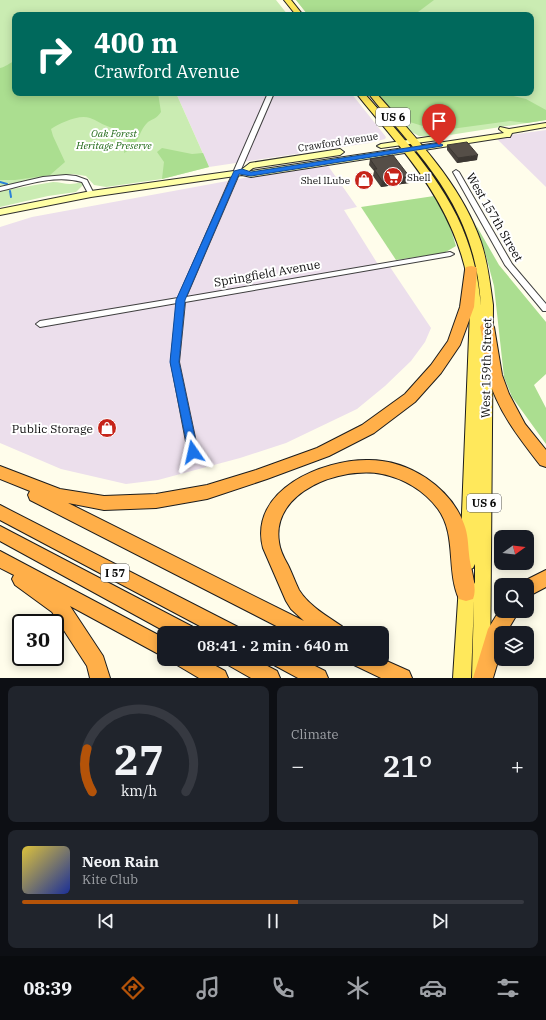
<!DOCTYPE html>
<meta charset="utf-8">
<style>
:root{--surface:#171b24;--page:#20242c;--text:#f1f3f6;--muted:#9ea1a6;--line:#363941;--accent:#b45309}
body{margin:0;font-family:"IBM Plex Serif",serif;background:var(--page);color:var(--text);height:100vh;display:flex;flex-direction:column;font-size:15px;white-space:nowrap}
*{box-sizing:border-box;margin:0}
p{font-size:13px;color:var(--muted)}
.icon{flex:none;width:22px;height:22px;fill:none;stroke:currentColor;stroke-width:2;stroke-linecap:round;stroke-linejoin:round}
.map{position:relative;height:678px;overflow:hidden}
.side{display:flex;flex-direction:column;gap:8px;padding:8px;background:#0d0f14;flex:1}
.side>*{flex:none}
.hud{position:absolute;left:12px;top:12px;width:522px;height:84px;border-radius:8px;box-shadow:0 2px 10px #0003;background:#00695c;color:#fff;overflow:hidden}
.needle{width:26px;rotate:75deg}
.tools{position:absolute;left:494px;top:530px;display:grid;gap:8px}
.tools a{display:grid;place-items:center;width:40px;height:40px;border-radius:8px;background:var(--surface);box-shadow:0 2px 10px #0003;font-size:20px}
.speed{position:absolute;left:12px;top:614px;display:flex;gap:8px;font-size:20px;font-weight:700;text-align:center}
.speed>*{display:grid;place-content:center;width:52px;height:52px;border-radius:50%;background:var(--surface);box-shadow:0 2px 10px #0003;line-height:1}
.speed .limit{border:2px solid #111;border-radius:6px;background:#fff;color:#111}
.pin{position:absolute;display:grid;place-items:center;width:34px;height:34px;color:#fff;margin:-41px -17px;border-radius:50% 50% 50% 0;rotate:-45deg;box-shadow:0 0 4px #0007}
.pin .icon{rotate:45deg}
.me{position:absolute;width:44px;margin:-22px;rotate:349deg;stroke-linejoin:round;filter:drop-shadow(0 0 3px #0008)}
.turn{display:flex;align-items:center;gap:14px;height:84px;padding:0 16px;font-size:18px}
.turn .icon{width:52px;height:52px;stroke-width:2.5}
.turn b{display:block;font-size:28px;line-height:34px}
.big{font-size:30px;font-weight:600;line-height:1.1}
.side .card{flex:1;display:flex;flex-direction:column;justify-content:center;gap:6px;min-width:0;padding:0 14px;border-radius:8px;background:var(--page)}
.side .dial{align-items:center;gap:0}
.dial svg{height:104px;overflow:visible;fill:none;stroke:var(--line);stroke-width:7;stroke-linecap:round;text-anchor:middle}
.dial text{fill:var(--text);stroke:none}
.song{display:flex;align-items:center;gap:12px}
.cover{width:48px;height:48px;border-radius:6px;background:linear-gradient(135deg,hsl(50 70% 55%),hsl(230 70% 35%))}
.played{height:4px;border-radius:2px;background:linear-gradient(90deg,var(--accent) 55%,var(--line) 55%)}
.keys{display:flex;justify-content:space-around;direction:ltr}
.heat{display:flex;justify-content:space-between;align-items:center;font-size:22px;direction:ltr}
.side .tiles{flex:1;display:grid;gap:8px;grid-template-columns:1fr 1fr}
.card:last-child{grid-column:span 2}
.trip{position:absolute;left:157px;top:626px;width:232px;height:40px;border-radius:8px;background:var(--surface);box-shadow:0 2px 10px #0003;font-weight:600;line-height:40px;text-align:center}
.menu{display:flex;height:64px;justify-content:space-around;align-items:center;background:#090b0e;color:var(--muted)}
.menu .icon{width:28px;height:28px}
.menu .active{color:var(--accent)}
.menu b{font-size:18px;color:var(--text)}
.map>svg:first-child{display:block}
.industrial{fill:#ecdfec}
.green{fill:#caecb2}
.forest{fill:#abde90}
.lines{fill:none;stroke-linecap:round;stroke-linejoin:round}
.stream{stroke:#2c81d8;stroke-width:2}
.minor-casing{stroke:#3f3f3f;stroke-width:2}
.secondary-casing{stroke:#2e2e2e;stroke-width:2}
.primary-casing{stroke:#1d1d1d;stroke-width:2}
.motorway-casing{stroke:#1d1d1d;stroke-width:2}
.minor{fill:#fff;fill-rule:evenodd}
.secondary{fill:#ffffa6;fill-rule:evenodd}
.primary{fill:#ffe85b;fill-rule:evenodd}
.motorway{fill:#ffaf49;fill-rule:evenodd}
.wall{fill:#49433d}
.shaded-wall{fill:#3c3732}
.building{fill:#554e47;stroke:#3c3732}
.route{fill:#1a73e8;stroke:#114b97}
.labels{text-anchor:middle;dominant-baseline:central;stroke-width:4;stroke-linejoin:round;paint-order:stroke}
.far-park-label{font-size:10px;font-style:italic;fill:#206818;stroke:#fff}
.far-street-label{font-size:10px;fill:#0c0c0c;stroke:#fff}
.far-poi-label{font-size:10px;fill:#0c0c0c;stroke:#fff;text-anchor:start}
.shield{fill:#fff;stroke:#555;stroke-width:1}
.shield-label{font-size:11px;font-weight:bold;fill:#0c0c0c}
.street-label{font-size:12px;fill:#0c0c0c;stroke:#fff}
.poi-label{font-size:12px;fill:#0c0c0c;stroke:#fff;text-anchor:end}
</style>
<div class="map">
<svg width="546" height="678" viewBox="0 0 546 678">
<rect width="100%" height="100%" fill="#fffdeb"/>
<g class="industrial">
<polygon points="176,93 351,93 386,137 385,139 369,143 209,167"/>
<polygon points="546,130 546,187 495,137"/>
<polygon points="326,163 357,207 344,210 379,266 388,264 431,328 425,342 411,361 385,386 357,409 286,443 240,458 158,480 126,484 61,469 0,443 0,227 32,217"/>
</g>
<g class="green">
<polygon points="0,0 276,0 288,15 15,15 15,93 176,93 209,167 162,179 106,187 94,185 86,176 73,174 0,186"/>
<polygon points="296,0 546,0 546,120 437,137 419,136 410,131 377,93 531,93 531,15 308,15"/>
<path d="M53 182C59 182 65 184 70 184 75 184 78 182 83 183V185L76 192 48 196 0 207V191Z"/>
</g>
<g class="forest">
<polygon points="296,0 434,0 414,15 308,15"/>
<path d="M15 61V93H158L161 112C156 119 154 118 148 122 137 132 141 145 124 153L125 145 130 136C124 129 115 130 107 126 101 124 96 120 90 118 79 114 60 123 51 129L53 136 65 162 50 175 15 180H0V68C6 67 9 63 15 61Z"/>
<polygon points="377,93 501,93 526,99 546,110 546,120 527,123 510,121 451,129 426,127 400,119"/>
<polygon points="162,148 192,154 203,153 209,167 162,179 164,162 157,152"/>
<polygon points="434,196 448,220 456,246 444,253 396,260 361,207"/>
<polygon points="476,225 499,265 546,322 546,374 534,385 546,408 546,444 512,397 504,377 494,286 486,256"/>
</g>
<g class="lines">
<g class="stream">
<polyline points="0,182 7,184"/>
<polyline points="10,191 11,197"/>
</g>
<g class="minor-casing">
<g id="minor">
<polygon points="268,93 274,93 186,297 450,252 454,254 450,256 185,302 179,362 198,452 196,454 193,455 190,454 188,452 171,362 177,303 40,327 36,324 40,321 178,298"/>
<polygon points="456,170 459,172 512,264 546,304 546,311 543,311 505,265 453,172"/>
<path d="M66 175 76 176 87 180 94 194 91 196 89 195 82 182C55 174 26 185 0 191V187L43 177Z"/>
</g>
</g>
<g class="secondary-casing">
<g id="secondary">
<polygon points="546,123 546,127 512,133 510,137 507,137 251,177 242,175 91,197 0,215 0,209 91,191 241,170 250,163 340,149 344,152 340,155 253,168 249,171 251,171 504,133 499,129 500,127 509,129"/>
<polygon points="435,136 439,138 438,140 381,148 377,146 381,144"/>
</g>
</g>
<g class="primary-casing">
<g id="primary">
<polygon points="284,0 291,0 303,15 296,15"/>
<path d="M356 93H364C405 140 452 189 470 249 476 268 479 286 481 306 477 238 452 193 409 142 396 126 381 110 368 93H376C416 138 461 184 481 242 488 263 490 284 493 305L490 678H472L474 600 471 678H453L459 585 461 580 467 578 473 580 475 584V564L473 568 468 570 463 568 460 563 470 311C469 300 469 288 467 277 457 226 429 182 397 143 384 126 369 110 356 93Z"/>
</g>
</g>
<g class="motorway-casing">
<g id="motorway">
<path d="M471 266 476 267 477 270 474 307 460 345 441 373 415 402 374 433 329 456 267 479 207 499 156 508 104 510 68 503 304 621 291 609 286 601 263 548C248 490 323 459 369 460 409 460 450 487 464 524 468 534 468 544 469 554 470 568 478 587 473 599L466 601 459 599C446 570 457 535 438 509 425 491 403 478 382 474 342 466 271 491 279 542 280 550 284 558 288 565 292 573 295 582 299 590 309 606 327 616 343 627L346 633H320L318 631 319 633H290L30 500 28 495 30 491 0 479V466L60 489 104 496 156 494 207 485 256 470 317 448 362 425 405 394 431 365 448 341 460 307 465 270 466 267Z"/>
<path d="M487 323 492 324 494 327 502 375 509 394 525 424 546 450V467L540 465C519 438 497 410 488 376 484 360 484 343 480 327L482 324Z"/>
<polygon points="0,505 238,627 241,633 213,633 0,520"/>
<polygon points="0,526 193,627 196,633 168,633 0,541"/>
<polygon points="0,551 164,638 164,657 70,606 103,656 110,678 90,678 87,666 52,612 15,585 12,579 14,575 0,568"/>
<polygon points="546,570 546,587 527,597 527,585 520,585 520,583"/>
<polygon points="501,608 501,611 519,611 506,633 501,633 501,651 493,678 473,678 488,629"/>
<polygon points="174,659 203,659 225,671 228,678 199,678 177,665"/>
<polygon points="225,659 254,659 277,671 280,678 251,678 228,665"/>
<polygon points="271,659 301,659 325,671 328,678 298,678 274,665"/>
<polygon points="351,659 382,659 409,671 412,678 381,678 354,665"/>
</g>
</g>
<use href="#minor" class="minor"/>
<use href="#secondary" class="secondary"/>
<use href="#primary" class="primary"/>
<use href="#motorway" class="motorway"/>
</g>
<g class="wall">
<polygon points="447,145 477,160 457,163 447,150"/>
<polygon points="370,159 409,183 381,187 373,176 374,171 369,165"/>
</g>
<g class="shaded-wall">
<polygon points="478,155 477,160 457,163 458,158"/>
<polygon points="409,176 409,183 381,187 382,181"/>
</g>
<g class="building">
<polygon points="467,142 478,155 458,158 447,145"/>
<polygon points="393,155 409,176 382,181 374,169 377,169 370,159"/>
</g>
<polygon class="route" points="439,143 443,145 442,146 251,176 239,174 185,300 179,362 198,452 197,455 189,455 170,362 176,300 234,171 242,169 251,172"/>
<defs>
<g id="supermarket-disc" transform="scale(1)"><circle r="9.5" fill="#c6241a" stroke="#fff"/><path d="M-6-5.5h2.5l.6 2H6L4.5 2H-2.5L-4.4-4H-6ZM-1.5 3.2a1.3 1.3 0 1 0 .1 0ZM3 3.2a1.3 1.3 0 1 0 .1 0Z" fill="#fff"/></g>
<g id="shop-disc" transform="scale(1)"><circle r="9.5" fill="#c6241a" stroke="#fff"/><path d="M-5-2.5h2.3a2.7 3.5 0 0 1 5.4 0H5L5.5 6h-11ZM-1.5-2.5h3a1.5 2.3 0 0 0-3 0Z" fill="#fff"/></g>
</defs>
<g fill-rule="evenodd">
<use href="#supermarket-disc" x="393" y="177"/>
<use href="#shop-disc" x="364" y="180"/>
<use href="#shop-disc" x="107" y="428"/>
</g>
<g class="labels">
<g class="far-park-label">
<text x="114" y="133">Oak Forest<tspan x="114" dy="12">Heritage Preserve</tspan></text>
</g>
<g class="far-street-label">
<text transform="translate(338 142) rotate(-9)">Crawford Avenue</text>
</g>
<g class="far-poi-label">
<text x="407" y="177">Shell</text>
<text x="350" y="180" text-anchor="end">Shel lLube</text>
</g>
<g class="shield">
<rect x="376" y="108" width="34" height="18" rx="3"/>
<rect x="467" y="494" width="34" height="18" rx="3"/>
<rect x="101" y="564" width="28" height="18" rx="3"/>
</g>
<g class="shield-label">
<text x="393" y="117">US 6</text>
<text x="484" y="503">US 6</text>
<text x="115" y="573">I 57</text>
</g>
<g class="street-label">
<text transform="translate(495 217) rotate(60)">West 157th Street</text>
<text transform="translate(267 273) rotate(-10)">Springfield Avenue</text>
<text transform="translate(486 368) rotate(-89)">West 159th Street</text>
</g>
<g class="poi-label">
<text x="93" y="428">Public Storage</text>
</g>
</g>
</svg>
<div class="tools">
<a><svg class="needle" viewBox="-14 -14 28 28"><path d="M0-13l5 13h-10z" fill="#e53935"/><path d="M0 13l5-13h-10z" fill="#9ea1a6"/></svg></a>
<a><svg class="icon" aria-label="search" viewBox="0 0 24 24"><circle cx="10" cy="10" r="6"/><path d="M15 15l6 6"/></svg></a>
<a><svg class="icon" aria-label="layers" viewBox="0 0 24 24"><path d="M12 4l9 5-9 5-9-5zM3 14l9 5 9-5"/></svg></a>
</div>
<div class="speed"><div class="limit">30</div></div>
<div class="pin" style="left:439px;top:145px;background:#d93025"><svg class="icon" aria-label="arrive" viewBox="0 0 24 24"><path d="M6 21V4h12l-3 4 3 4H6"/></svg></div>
<svg class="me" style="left:193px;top:452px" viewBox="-20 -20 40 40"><path d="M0-17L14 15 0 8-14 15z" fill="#1a73e8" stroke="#fff" stroke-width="4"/></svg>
<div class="trip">08:41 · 2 min · 640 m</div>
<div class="hud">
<div class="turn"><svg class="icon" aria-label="right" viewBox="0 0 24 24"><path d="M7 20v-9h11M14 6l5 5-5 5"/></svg><div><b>400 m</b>Crawford Avenue</div></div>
</div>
</div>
<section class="side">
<div class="tiles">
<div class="card dial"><svg viewBox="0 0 100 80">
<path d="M14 69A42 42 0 1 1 86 69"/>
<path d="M14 69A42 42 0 0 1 10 36" stroke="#b45309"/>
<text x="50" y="56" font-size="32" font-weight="700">27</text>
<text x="50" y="72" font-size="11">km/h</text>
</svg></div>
<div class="card"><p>Climate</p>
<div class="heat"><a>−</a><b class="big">21°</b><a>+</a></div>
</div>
<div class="card">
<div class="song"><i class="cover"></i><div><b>Neon Rain</b><p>Kite Club</p></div></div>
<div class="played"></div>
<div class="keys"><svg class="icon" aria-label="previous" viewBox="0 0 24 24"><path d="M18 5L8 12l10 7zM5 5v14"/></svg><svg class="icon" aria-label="pause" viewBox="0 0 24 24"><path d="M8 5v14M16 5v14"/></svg><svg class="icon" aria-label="next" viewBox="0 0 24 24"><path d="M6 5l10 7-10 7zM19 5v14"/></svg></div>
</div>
</div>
</section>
<nav class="menu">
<b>08:39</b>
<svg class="icon active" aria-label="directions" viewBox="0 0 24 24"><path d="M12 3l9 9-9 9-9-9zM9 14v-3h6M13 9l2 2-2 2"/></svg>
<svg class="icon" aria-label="music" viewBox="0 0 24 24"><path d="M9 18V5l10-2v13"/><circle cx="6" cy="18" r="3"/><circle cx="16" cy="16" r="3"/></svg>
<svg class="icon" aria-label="phone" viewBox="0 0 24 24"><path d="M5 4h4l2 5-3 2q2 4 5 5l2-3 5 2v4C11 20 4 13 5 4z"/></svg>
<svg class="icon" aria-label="climate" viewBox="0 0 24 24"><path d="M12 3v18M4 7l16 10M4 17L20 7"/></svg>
<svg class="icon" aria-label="car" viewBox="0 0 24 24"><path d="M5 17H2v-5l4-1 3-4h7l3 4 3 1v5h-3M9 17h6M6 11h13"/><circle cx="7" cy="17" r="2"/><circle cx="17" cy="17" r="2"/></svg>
<svg class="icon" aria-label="filters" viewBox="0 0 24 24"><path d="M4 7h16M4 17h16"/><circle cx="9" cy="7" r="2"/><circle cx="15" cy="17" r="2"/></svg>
</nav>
